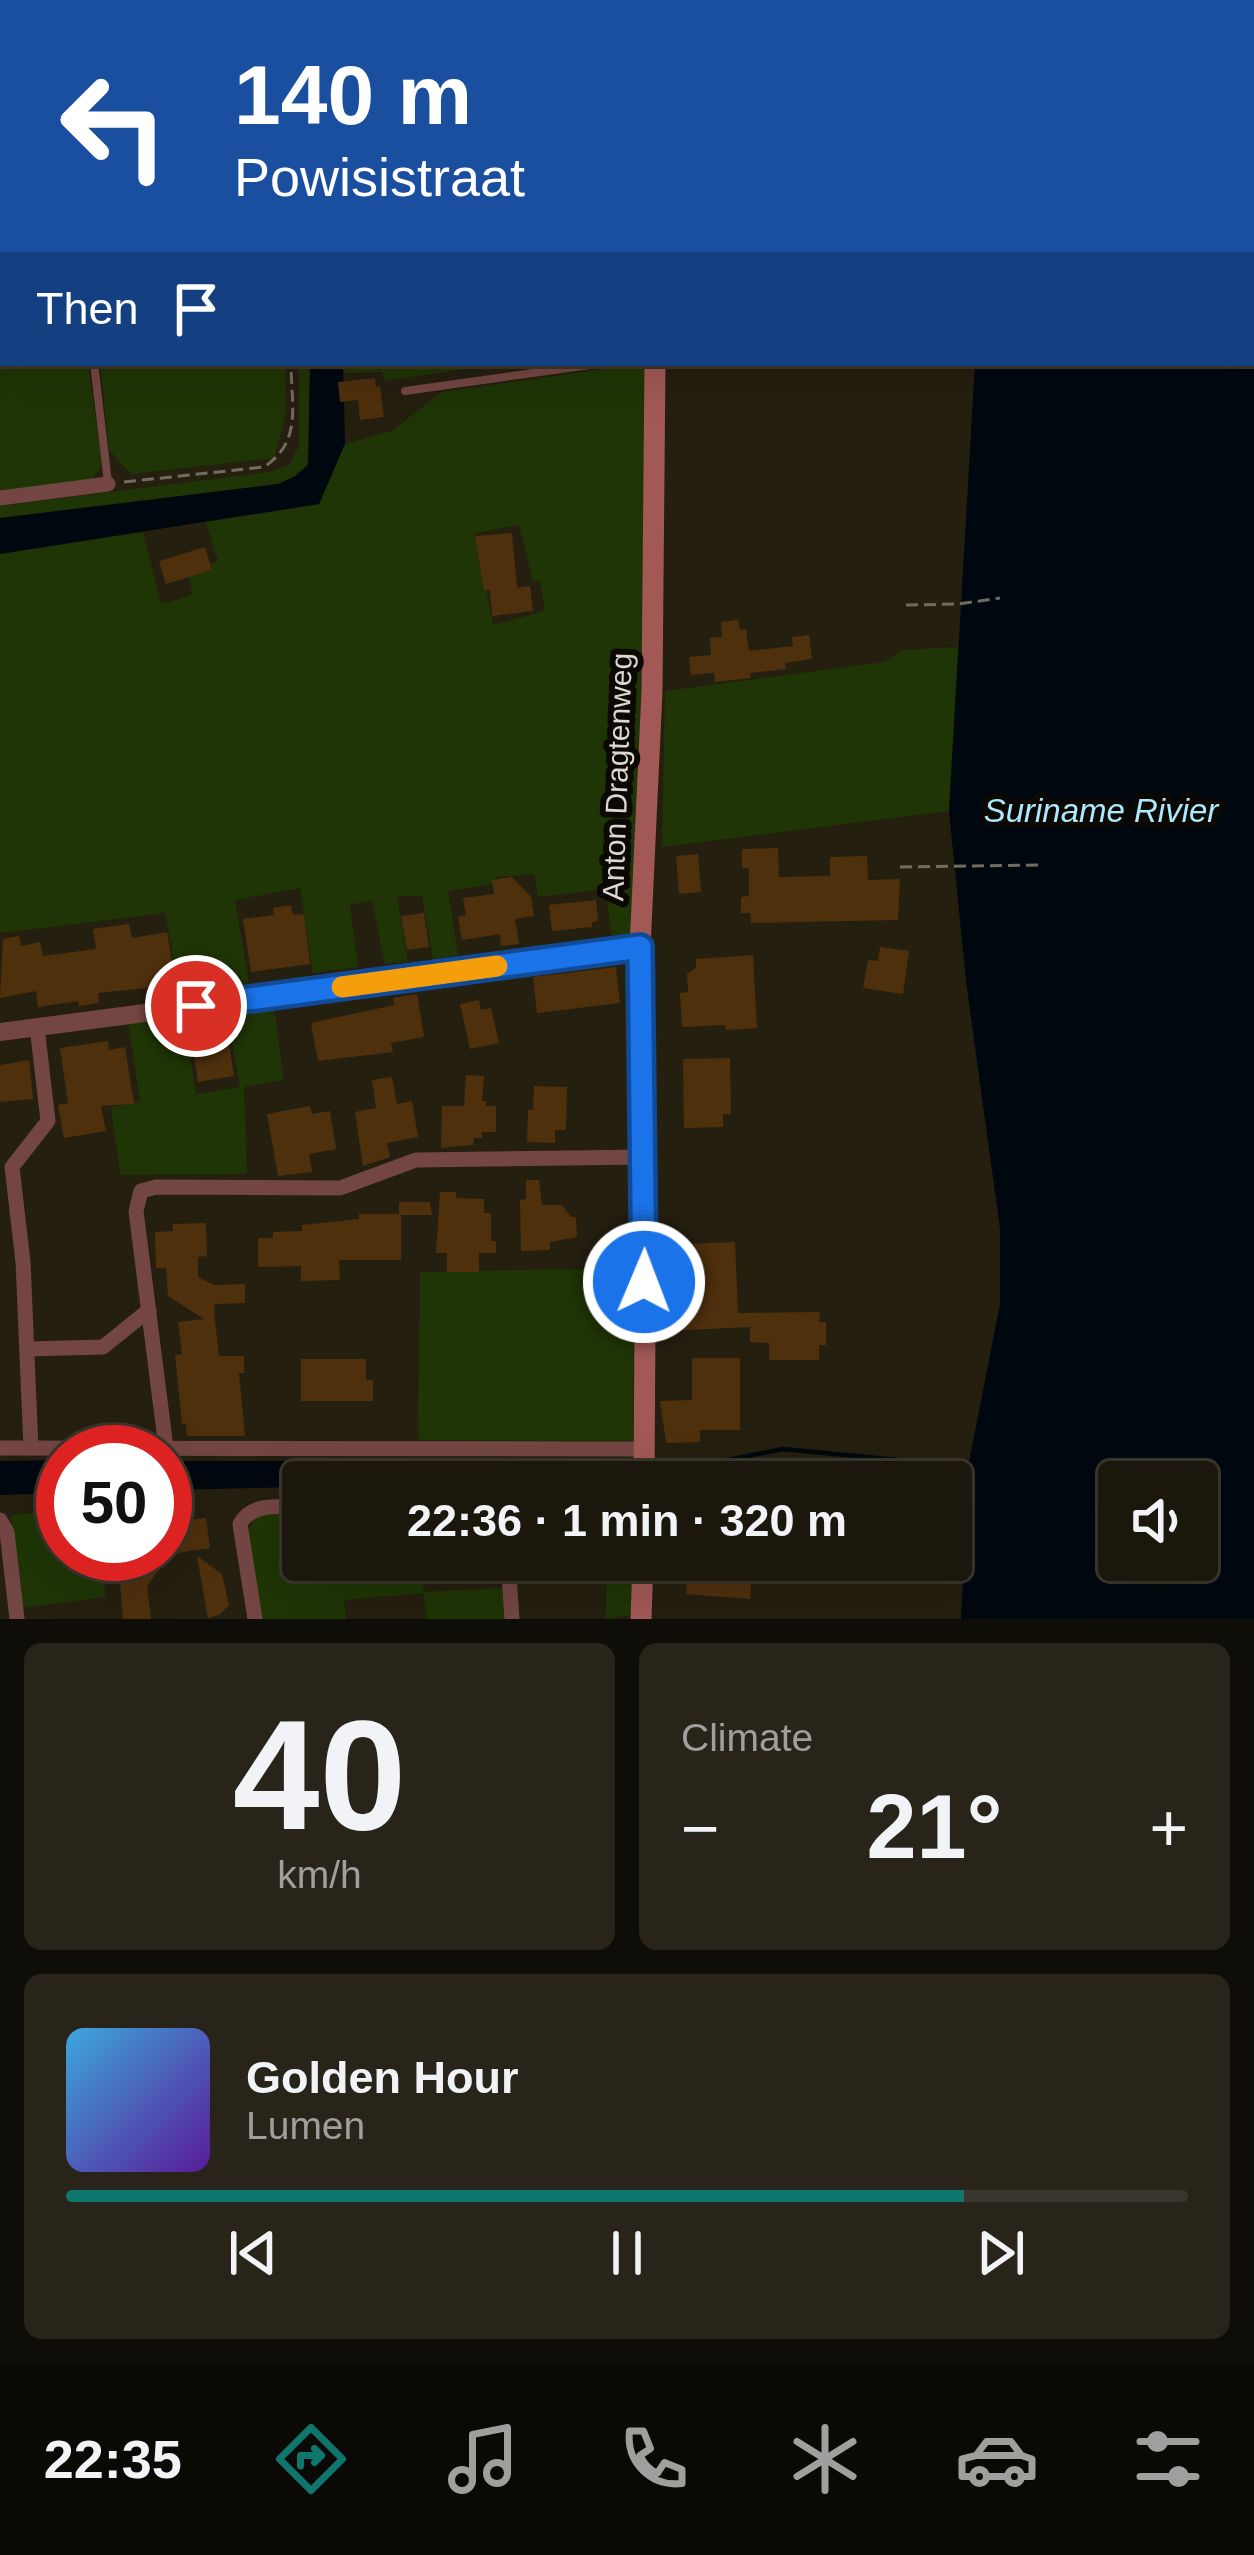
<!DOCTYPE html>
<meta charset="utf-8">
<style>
:root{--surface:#1c170c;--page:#29241a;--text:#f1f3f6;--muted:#a09f9d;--line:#3a362d;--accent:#0f766e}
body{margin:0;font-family:Helvetica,sans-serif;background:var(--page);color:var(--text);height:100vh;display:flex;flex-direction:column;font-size:45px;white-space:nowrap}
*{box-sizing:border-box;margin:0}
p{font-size:39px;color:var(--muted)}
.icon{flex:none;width:66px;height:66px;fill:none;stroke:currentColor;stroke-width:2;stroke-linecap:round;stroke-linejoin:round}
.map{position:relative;height:1619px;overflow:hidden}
.sheet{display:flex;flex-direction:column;gap:24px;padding:24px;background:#0f0d07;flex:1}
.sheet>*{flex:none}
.hud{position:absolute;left:0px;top:0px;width:1254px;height:366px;box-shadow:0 12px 48px #0002,0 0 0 3px var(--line);background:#1a4fa0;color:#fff;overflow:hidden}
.controls{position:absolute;left:1098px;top:1461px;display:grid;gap:24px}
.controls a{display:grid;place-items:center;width:120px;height:120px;border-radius:12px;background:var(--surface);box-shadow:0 12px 48px #0002,0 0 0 3px var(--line);font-size:60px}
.speed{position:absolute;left:36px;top:1425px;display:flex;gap:24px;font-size:60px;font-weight:700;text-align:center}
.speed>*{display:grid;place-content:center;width:156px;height:156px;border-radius:50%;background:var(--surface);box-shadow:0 12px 48px #0002,0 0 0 3px var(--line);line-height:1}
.speed .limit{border:18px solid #d22;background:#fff;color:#111}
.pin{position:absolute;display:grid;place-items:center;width:102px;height:102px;color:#fff;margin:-51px;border:6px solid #fff;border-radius:50%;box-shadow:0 3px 12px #0007}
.me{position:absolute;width:132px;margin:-66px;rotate:1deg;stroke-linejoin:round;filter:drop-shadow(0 0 9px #0008)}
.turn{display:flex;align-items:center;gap:42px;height:252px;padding:0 36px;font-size:54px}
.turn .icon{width:156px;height:156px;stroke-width:2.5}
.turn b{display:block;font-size:84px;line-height:102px}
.then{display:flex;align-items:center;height:114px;padding:0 36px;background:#0003;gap:24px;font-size:45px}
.big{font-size:90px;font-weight:800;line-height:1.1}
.sheet .card{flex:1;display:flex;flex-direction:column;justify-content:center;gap:18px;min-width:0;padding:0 42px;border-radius:18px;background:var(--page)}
.sheet .dial{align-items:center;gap:0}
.dial b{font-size:156px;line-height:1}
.song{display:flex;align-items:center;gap:36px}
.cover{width:144px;height:144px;border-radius:18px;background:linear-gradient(135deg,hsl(200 70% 55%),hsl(270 70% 35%))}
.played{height:12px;border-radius:6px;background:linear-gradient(90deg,var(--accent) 80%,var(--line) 80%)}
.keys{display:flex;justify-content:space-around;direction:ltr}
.heat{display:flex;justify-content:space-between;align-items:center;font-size:66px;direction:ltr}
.sheet .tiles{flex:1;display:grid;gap:24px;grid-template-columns:1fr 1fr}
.card:last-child{grid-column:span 2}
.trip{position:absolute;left:282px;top:1461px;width:690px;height:120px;border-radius:12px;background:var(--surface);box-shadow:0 12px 48px #0002,0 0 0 3px var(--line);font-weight:800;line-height:120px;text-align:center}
.tabs{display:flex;height:192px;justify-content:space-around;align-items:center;background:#0b0905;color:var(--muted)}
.tabs .icon{width:84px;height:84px}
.tabs .current{color:var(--accent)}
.tabs b{font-size:54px;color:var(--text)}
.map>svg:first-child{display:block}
.green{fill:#1f3505;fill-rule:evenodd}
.water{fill:#00080f;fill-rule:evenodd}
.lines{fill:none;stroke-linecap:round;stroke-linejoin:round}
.stream{stroke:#00080f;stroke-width:4.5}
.building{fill:#4f300d}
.path{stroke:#726c60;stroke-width:3;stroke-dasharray:12 6;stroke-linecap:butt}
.service{stroke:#734643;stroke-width:8}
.minor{stroke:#734643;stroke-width:15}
.tertiary{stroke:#734643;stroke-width:18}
.secondary{stroke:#a25956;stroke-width:21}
.route-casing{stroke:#114b97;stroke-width:30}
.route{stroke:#1a73e8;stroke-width:21}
.slow{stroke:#f59e0b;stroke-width:21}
.labels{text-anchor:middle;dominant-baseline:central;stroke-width:12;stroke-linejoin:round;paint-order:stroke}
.street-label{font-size:30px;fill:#dcd8cf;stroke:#0c0904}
.water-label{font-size:33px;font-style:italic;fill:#ade9fe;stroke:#0c0904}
</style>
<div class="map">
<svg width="1254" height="1619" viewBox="0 0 1254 1619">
<rect width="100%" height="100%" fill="#251f10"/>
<g class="green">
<polygon points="0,261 3,261 3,363 88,363 102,466 92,479 0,493"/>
<polygon points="100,363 285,363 286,414 274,458 131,474 109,450"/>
<polygon points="299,363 310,363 309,452 307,465 294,477 278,484 0,518 0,506 270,472 289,465 299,446"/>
<polygon points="343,363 502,363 385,381 382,372 342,373"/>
<path d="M647 363 637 927 628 934 612 936 605 889 538 897 534 874 495 877 493 884 448 891 458 955 433 959 422 896H397L408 962 385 964 372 900 350 905 358 967 313 973 300 888 235 900 249 983 179 992 165 913 0 933V554L143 532 161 604 193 595 187 571 218 561 206 522 319 504 345 444 392 431 441 392ZM519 525 533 581H540L545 611 493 625 475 533Z"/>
<polygon points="958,647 949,811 662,847 665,691 885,662 901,650"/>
<polygon points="272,994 284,1080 244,1087 247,1174 120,1175 111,1107 140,1102 127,1015 182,1007 196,1094 240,1087 224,1002"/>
<polygon points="634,1268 633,1441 418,1440 420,1272"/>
<polygon points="63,1510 63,1554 100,1554 106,1597 22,1608 11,1515"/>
<polygon points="267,1513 303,1513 303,1560 420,1560 424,1592 503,1588 506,1619 427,1619 423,1593 344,1600 346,1619 261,1619 248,1530 255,1518"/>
<polygon points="607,1560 637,1560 634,1610 628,1615 606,1619"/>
</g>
<g class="water">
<path d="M996 0H1254V1619H961L968 1467 1000 1304V1229L966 981 949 811 975 363H1251V3ZM1119 1482H1197V1560H1119Z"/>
<polygon points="310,363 343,363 345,444 319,504 0,554 0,518 278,484 294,477 308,465"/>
<polygon points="63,1460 63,1493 0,1495 0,1461"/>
<polygon points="165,1461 623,1461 632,1466 633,1475 470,1482 303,1482 303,1487 165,1490"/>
</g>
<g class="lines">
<polyline class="stream" points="673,1471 783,1449 970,1467"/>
</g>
<g class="building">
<polygon points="375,378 376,387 380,386 384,417 360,420 358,400 340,402 338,382"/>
<polygon points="512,533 517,588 530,586 533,611 492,616 490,590 484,591 475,536"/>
<polygon points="205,547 212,570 166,584 159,561"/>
<polygon points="738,620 740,630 746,629 749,651 793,646 792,637 809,635 812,659 785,663 786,669 750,673 751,678 715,682 714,673 691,675 689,657 711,655 710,638 722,637 721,622"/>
<polygon points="778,848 779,877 830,876 830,857 867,856 868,880 900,879 898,920 751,923 750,913 741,913 741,897 749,896 749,868 742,868 742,849"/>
<polygon points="698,854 701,892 679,894 676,856"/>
<polygon points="512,877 531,897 534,916 515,919 519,944 501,946 500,934 462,940 458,917 466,915 463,898 494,894 492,880"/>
<polygon points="596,900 598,921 592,922 592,927 552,931 549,905"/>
<polygon points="291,905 293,915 304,914 310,964 251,972 243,919 274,915 273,908"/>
<polygon points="424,913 429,947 407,950 401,916"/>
<polygon points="129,924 132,938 167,932 176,985 98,993 99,1003 79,1006 78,1001 38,1007 36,991 0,998 3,939 19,936 21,946 40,942 43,956 96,949 93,929"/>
<polygon points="880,947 909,951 903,994 863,988 868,960 878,961"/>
<polygon points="753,955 757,1028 726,1030 725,1025 682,1027 680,993 688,992 687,974 696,968 696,959"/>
<polygon points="616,967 620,1003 537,1013 533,977"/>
<polygon points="417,994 424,1037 391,1043 393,1052 318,1061 311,1023 394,1005 393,998"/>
<polygon points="479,1000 481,1010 491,1008 499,1043 470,1049 460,1004"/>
<polygon points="227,1029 234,1076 198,1082 191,1035"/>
<polygon points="108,1041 109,1050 125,1047 134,1104 101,1106 106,1131 64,1138 58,1105 68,1103 60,1048"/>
<polygon points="730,1058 731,1114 723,1114 723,1127 684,1128 683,1059"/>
<polygon points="29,1060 33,1099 0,1102 0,1065"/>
<polygon points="466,1075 484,1076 482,1101 486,1101 486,1106 496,1106 496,1132 482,1132 482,1138 474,1138 473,1145 441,1148 442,1106 464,1106"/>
<polygon points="392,1077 397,1104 412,1101 418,1137 387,1143 390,1157 363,1166 355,1112 376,1108 372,1080"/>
<polygon points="534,1086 567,1087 566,1130 555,1130 555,1143 527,1142 528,1110 533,1110"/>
<polygon points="310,1106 312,1114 330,1111 336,1149 309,1154 312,1172 278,1176 267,1114"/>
<polygon points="526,1180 539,1180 542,1205 562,1205 571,1217 576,1217 577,1237 550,1242 550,1250 521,1251 520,1200 526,1199"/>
<polygon points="440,1192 456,1192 456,1198 484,1199 484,1213 491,1213 491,1241 496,1241 496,1253 479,1253 479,1272 447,1272 447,1253 436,1253"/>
<polygon points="399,1202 430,1202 432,1215 401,1215 401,1260 339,1260 340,1280 301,1281 301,1266 258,1267 258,1238 273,1238 273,1232 302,1231 302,1225 359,1219 359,1214 399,1214"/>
<polygon points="206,1223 207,1256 198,1257 198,1277 214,1285 245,1284 245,1303 215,1304 214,1312 219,1356 244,1356 244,1373 239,1373 245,1436 187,1436 186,1424 182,1424 175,1355 182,1354 178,1322 204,1319 168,1296 166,1268 156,1268 155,1232 173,1231 173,1224"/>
<polygon points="735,1242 738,1313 820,1312 819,1322 826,1322 826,1345 819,1345 819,1360 769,1360 769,1343 750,1342 750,1327 668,1331 668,1325 662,1325 661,1303 689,1302 687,1244"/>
<polygon points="692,1358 740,1358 740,1430 700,1430 700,1442 666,1443 660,1401 692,1400"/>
<polygon points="301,1359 366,1359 366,1380 373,1380 373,1401 301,1401"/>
<polygon points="206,1518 210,1548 170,1554 147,1586 151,1619 123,1619 120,1584 125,1566 134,1554 165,1554 165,1523"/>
<polygon points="197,1556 222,1574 229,1605 219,1615 208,1618"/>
<polygon points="424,1560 479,1560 479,1583 424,1584"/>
<polygon points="698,1560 753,1560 750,1599 686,1594 689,1565 698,1565"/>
</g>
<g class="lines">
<g class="path">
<path d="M124 482 264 467C303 441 291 405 291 363"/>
<polyline points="906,605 958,604 1000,598"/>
<polyline points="900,867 1042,865"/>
</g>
<g class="service">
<polyline points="51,0 52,3"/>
<polyline points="552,0 556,3"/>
<polyline points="700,0 700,3"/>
<polyline points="94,363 108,483"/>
<polyline points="405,391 604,363"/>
</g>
<g class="minor">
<polyline points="288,0 288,3"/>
<polyline points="0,130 3,130"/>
<polyline points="0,498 108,484"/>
<polyline points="27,1349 103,1347 149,1310"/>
<polyline points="0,1448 643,1449"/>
<polyline points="31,1448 23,1262 12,1167 48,1121 37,1027"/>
<polyline points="166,1448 136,1211 141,1191 156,1187 340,1188 416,1160 646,1157"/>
<polyline points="0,1520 7,1532 17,1619"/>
<polyline points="508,1560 512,1619"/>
<path d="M255 1619 240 1524C252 1502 280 1507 303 1507"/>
</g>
<polyline class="tertiary" points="0,1032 640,948"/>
<g class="secondary">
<polyline points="652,0 653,3"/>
<polyline points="644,1482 646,1157 640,948 652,691 655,363"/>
<polyline points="641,1619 643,1560"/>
</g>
</g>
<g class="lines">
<g class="route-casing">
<polyline id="route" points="196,1006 640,947 644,1282"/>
</g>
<use href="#route" class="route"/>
<polyline class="slow" points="342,987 497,966"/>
</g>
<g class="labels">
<g class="street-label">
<text transform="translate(617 777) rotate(-88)">Anton Dragtenweg</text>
</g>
<g class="water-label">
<text x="1101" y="810">Suriname Rivier</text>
</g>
</g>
</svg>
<div class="controls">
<a><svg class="icon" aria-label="sound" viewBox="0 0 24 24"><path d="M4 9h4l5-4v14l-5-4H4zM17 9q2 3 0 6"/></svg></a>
</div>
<div class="speed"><div class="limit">50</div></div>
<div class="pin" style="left:196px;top:1006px;background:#d93025"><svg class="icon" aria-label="arrive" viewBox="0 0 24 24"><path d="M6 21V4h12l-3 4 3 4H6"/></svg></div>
<svg class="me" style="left:644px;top:1282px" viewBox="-20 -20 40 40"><circle r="17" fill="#1a73e8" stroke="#fff" stroke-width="3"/><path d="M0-11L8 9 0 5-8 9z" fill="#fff"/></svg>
<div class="trip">22:36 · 1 min · 320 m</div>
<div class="hud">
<div class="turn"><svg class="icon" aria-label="left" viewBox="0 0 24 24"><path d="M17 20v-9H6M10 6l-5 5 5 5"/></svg><div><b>140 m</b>Powisistraat</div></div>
<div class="then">Then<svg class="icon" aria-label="arrive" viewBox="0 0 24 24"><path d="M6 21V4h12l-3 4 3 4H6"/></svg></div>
</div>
</div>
<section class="sheet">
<div class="tiles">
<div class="card dial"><b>40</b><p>km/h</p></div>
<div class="card"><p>Climate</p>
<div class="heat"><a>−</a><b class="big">21°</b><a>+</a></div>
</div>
<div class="card">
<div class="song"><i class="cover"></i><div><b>Golden Hour</b><p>Lumen</p></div></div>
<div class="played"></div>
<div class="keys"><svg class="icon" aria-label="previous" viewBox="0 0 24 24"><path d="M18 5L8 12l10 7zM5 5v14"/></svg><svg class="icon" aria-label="pause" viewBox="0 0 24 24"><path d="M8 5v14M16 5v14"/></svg><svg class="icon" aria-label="next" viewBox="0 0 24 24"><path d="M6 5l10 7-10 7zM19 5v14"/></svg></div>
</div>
</div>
</section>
<nav class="tabs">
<b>22:35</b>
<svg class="icon current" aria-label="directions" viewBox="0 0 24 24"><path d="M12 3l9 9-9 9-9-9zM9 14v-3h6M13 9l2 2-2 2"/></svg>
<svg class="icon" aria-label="music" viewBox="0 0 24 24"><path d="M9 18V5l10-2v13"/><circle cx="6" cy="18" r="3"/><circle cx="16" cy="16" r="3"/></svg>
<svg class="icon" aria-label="phone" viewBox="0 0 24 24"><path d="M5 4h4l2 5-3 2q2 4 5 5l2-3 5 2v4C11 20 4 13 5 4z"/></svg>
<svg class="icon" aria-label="climate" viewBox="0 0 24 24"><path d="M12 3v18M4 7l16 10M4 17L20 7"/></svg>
<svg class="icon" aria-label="car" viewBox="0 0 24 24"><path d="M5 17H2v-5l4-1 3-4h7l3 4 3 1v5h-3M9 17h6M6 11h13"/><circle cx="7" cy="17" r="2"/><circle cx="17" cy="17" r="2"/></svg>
<svg class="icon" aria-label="filters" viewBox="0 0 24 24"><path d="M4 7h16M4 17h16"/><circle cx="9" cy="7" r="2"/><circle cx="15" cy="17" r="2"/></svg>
</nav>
